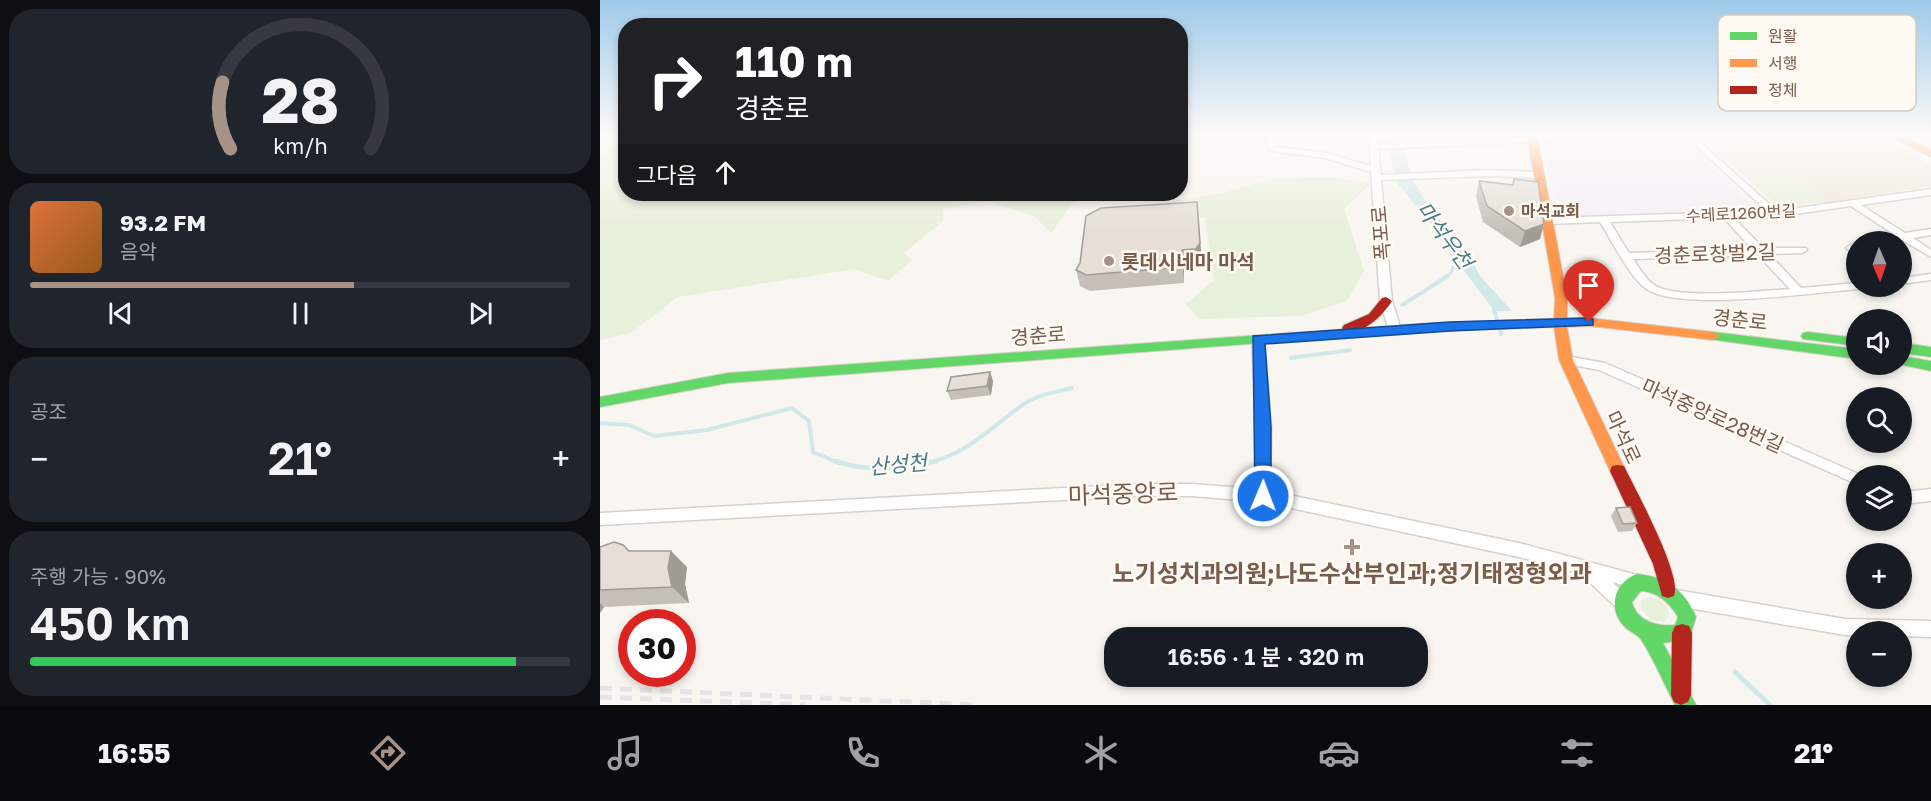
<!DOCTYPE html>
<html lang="ko">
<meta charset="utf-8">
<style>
:root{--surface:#171b24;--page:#20242c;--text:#f1f3f6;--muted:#9ea1a6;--line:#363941;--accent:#a69286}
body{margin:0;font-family:"Golos Text","Noto Sans KR",sans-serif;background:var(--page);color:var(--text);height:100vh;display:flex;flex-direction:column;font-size:22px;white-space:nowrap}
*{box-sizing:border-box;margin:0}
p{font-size:20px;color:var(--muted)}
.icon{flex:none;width:33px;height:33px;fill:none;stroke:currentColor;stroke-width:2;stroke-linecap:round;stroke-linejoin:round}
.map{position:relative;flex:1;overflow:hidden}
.details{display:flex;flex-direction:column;gap:9px;padding:9px;background:#0d0f14;width:600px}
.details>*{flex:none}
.guide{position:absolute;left:18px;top:18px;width:570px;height:183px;border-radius:24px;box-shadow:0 3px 9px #0003;background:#202124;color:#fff;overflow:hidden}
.needle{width:39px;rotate:178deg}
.tools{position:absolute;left:1246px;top:231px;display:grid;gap:12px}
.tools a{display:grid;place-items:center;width:66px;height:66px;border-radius:50%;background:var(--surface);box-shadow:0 3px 9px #0003;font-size:30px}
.speed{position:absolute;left:18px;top:609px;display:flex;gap:12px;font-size:30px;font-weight:700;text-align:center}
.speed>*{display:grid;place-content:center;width:78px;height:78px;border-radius:50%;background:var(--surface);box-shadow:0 3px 9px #0003;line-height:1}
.speed .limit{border:9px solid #d22;background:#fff;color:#111}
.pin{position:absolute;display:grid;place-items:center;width:51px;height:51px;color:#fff;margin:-62px -26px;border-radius:50% 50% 50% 0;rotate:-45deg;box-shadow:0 0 6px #0007}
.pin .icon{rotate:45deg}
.me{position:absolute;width:66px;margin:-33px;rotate:1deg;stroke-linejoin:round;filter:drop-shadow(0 0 4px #0008)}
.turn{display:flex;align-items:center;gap:21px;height:126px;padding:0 18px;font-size:27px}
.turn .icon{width:78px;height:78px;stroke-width:2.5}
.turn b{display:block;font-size:42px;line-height:51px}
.then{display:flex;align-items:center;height:57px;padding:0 18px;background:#0003;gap:12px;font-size:22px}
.big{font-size:45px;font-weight:600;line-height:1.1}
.details .tile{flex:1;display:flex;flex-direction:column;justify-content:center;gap:9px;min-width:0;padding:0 21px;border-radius:24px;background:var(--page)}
.details .dial{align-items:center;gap:0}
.dial svg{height:156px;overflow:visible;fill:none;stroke:var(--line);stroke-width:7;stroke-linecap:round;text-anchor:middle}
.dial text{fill:var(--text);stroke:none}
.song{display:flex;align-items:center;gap:18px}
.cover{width:72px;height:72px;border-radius:9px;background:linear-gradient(135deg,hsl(20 70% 55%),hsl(30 70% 35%))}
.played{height:6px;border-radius:3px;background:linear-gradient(90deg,var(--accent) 60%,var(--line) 60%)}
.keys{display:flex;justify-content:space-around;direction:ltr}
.heat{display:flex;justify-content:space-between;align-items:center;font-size:33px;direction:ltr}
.charge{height:9px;border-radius:4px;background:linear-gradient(90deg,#34c759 90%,var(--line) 0)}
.trip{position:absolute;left:504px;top:627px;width:324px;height:60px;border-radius:24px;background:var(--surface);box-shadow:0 3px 9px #0003;font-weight:600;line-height:60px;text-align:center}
.tab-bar{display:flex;height:96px;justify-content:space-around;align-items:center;background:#090b0e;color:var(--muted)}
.tab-bar .icon{width:42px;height:42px}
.tab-bar .on{color:var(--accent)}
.tab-bar b{font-size:27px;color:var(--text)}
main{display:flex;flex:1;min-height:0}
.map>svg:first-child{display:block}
.residential{fill:#f2e8de}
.education{fill:#f6eef6}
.green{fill:#e7f0db}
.water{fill:#d0e8ea}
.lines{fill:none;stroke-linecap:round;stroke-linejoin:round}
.stream-far2{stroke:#d0e8ea;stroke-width:3}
.stream-far1{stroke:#d0e8ea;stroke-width:4}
.stream{stroke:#d0e8ea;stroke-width:5}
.street-casing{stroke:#d7d1cb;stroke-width:3}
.fast-casing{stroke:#d9d2cb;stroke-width:2}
.slow-casing{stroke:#d9d2cb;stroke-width:2}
.jam-casing{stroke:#d9d2cb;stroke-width:2}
.street{fill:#fefefd;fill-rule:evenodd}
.fast{fill:#63d668;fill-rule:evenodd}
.slow{fill:#ff974d;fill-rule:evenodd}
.jam{fill:#b3261e;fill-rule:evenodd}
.rail{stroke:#e6e3e7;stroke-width:5;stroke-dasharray:12 8;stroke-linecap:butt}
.wall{fill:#c6bfb9}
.shaded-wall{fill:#a19b96}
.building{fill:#e6ded7;stroke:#a19b96;stroke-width:1.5}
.route{fill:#1a73e8;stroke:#114b97;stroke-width:1.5}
.poi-dot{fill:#a69286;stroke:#fffaf3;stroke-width:2}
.labels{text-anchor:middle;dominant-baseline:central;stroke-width:5;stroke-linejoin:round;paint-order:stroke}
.far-poi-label{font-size:16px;font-weight:bold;fill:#7a5c4d;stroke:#fffaf3;text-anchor:start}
.far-street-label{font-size:16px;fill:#7a5c4d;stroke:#fffaf3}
.street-label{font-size:20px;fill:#7a5c4d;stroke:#fffaf3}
.poi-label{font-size:20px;font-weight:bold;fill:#7a5c4d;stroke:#fffaf3;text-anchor:start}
.water-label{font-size:21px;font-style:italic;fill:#437c86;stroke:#fffaf3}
.near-street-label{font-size:24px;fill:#7a5c4d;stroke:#fffaf3}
.near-poi-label{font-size:24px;font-weight:bold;fill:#7a5c4d;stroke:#fffaf3}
.key{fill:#fffaf3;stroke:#d7cbc1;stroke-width:1.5}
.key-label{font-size:16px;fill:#7a5c4d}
</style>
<main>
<section class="details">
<div class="tile dial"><svg viewBox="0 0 100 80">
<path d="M14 69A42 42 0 1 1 86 69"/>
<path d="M14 69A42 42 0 0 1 10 35" stroke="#a69286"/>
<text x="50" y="56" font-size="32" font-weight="700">28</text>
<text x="50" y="72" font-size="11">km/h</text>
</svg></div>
<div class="tile">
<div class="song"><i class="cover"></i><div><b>93.2 FM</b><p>음악</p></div></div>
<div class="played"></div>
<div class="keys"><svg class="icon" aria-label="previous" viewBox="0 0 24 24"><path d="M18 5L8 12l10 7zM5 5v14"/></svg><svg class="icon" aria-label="pause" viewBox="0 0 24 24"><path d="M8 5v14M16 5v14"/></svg><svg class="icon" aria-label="next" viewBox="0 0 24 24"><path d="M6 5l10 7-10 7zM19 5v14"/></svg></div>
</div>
<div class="tile"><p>공조</p>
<div class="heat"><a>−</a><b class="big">21°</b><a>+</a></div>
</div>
<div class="tile"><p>주행 가능 · 90%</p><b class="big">450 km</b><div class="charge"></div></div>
</section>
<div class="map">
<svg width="1331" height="705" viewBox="0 0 1331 705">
<rect width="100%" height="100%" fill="#f9f5f0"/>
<polygon class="residential" points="1097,135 1275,135 1331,165 1331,186 1230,202 1200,178 1147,178"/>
<polygon class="education" points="1077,138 1088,142 1156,209 960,216 941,143"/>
<g class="green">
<polygon points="0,135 25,135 26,194 179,194 190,199 228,194 484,194 470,207 451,233 434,216 387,201 343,209 343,221 304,253 312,260 288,281 254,269 78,297 31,333 0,340 0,156 19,143 13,140 0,142"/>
<polygon points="730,177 771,183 744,209 764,271 747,301 701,316 599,319 586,304 614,280 605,217 503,223 482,235 498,213 619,194 676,178"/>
<polygon points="1147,178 1200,178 1230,202 1177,206"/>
<path d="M1051 597C1061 599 1068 605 1069 615L1064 622 1051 620 1042 610 1041 600Z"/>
</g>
<polygon class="water" points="785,135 798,135 814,182 828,205 873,261 879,275 912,311 892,311 893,309 862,268 851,247 797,183"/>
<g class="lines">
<polyline class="stream-far2" points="845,277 850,274 859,256"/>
<g class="stream-far1">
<polyline points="802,305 848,276"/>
<polyline points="894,309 901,334"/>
<polyline points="691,358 750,350"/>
<polyline points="0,423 29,425 54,436 107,430 192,408 209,421 213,452 239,463"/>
<path d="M326 463C366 456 392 426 424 404 436 395 457 392 472 388"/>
</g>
<g class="stream">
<path d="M236 461C269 474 301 466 336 461"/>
<polyline points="1135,672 1170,705"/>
</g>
<g class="street-casing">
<g id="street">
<polygon points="666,135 674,135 676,147 726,153 771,166 769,135 777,135 778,144 992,135 1042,135 1038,137 778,149 781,175 886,170 938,172 942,175 938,178 886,176 781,180 792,301 801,330 795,334 789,330 780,301 771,172 725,158 670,151 666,144"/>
<path d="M1084 135H1092L1177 211 1331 189V195L1261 205 1305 233 1331 229V235L1313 238 1331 250V257L1302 240 1264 242 1295 235 1251 206 1175 217 1134 218 1163 248H1206L1207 250 1202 253 1169 254 1201 288 1257 283V286H1263L1258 289C1214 293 1082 311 1048 290 1031 280 1011 239 1000 222L949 224 944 221 949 218 1167 211ZM1124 218 1152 249 1029 253 1010 222ZM1158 255 1190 289C1161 291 1076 300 1054 285 1045 279 1039 267 1033 259Z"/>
<polygon points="1257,241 1259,242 1257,242 1257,256 1246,248"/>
<polygon points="1331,274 1331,280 1302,284 1302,278"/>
<polygon points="658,336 664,340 671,427 670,491 919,543 1037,575 1043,577 1045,582 1043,587 1037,589 1012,582 1029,598 1031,603 1029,608 1023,611 1017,608 981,574 919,557 663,502 592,496 538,496 0,525 0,513 538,484 592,484 656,489 657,427 652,340"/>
<polygon points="966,356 1005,363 1263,476 1257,476 1257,484 1252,482 999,370 962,363 960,360 962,357"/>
<polygon points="1331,489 1331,501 1302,504 1302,492"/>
<polygon points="1077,590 1245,619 1331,621 1331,637 1302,636 1302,632 1257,632 1257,635 1245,635 1077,606 1071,603 1069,598 1071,593"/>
</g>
</g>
<g class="fast-casing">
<g id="fast">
<polygon points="830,323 835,324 836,327 835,330 128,383 0,407 0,397 128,373"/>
<polygon points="1113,332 1257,349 1257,359 1108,339 1106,336 1108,333"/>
<polygon points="1208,332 1257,338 1257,346 1203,339 1201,336 1203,333"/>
<polygon points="1302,343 1331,347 1331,357 1302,353"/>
<polygon points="1302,356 1331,361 1331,371 1298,364 1302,364"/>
<path d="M1037 574C1067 577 1085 590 1096 617L1089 640 1063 643 1096 705H1075C1064 684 1053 657 1040 638 1036 634 1029 631 1025 627 1007 609 1014 582 1037 574ZM1041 591C1058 592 1069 602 1078 617L1075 625C1058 627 1036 621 1032 602Z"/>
</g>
</g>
<g class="slow-casing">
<g id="slow">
<polygon points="927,135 937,135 967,298 967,318 989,318 1113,332 1120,336 1113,340 989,326 967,327 973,360 1026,471 1024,476 1018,477 1012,476 1010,471 959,360 954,327 830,331 824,327 830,323 954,319 955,298"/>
<polygon points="1287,135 1299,135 1331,150 1331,157"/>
</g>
</g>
<g class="jam-casing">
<g id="jam">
<path d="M786 297 792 301C783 315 763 336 744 331L742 328 744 325 769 314 782 298Z"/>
<path d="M1018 465 1024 466C1035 489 1083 576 1074 596L1068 598 1062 596 1053 564 1010 471 1012 466Z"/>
<polygon points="1082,624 1089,626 1092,633 1091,695 1088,702 1081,705 1074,702 1071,695 1072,633 1075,626"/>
</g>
</g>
<use href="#street" class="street"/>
<use href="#fast" class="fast"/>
<use href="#slow" class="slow"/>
<use href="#jam" class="jam"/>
<g class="rail">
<polyline points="0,688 376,705"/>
<polyline points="0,697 205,705"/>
</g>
</g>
<g class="wall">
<polygon points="914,179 940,239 920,247 883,222 876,196 879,181 912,185"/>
<polygon points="597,202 602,259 598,265 584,266 584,283 490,291 480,286 476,270"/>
<polygon points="390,372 393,381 391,395 351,400 347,391"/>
<polygon points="1016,508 1037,523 1032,531 1018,532 1011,516"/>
<polygon points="0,547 31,551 87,567 85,584 89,603 4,607 0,613"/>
</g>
<g class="shaded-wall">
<polygon points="944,224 940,239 920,247 925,231"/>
<polygon points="600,243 602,259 598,265 596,249"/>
<polygon points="582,250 584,266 584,283 583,267"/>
<polygon points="390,372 393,381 391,395 387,386"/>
<polygon points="71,551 87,567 85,584 89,603 72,587 68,568"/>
<polygon points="0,603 4,607 0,613"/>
</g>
<g class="building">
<polygon points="914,179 938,182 944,224 925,231 887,206 879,181 913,185"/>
<polygon points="597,202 600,243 596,249 582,250 583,267 486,275 476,270 480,263 486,216 501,208"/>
<polygon points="390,372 387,386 347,391 351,377"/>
<polygon points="1030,507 1037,523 1023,524 1016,508"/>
<polygon points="14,542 23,545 29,551 71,551 68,568 72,587 0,590 0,547"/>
</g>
<linearGradient id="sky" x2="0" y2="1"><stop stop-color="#9ec9e9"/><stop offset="0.58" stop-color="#fcfaf8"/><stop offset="1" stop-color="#fcfaf8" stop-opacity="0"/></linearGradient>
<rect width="1331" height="233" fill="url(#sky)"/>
<polygon class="route" points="989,318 993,319 993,325 850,331 665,344 671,427 671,496 669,501 657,501 655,496 653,336 850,322"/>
<g class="poi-dot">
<circle cx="909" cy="211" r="6"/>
<circle cx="509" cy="261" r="6"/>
<path d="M749 538h6v6h6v6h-6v6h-6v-6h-6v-6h6z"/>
</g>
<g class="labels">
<g class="far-poi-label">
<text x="921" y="211">마석교회</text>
</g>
<g class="far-street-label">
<text transform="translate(1141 213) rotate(-3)">수레로1260번길</text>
</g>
<g class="street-label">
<text transform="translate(780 233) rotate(-95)">폭포로</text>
<text transform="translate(1115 253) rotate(-2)">경춘로창벌2길</text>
<text transform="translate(1140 319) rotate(6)">경춘로</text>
<text transform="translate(438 335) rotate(-4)">경춘로</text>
<text transform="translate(1113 415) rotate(24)">마석중앙로28번길</text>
<text transform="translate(1024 437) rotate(65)">마석로</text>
</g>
<g class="poi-label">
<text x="521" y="261">롯데시네마 마석</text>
</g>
<g class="water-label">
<text transform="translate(845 235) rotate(53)">마석우천</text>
<text transform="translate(298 464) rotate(-5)">산성천</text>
</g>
<g class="near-street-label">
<text transform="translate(523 493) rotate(-2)">마석중앙로</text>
</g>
<g class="near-poi-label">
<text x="752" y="572">노기성치과의원;나도수산부인과;정기태정형외과</text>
</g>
</g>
<rect x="1118" y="15" width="198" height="96" rx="9" class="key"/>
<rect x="1130" y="32" width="27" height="8" fill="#63d668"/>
<rect x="1130" y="59" width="27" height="8" fill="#ff974d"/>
<rect x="1130" y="86" width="27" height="8" fill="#b3261e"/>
<g class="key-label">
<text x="1168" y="42">원활</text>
<text x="1168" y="69">서행</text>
<text x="1168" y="96">정체</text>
</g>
</svg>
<div class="tools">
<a><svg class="needle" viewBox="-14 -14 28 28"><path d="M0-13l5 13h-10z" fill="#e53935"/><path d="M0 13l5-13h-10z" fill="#9ea1a6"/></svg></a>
<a><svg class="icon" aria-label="sound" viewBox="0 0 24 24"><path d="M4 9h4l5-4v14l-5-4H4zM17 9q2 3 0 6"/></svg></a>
<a><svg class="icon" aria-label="search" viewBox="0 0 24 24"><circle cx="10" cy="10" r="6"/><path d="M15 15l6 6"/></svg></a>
<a><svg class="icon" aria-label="layers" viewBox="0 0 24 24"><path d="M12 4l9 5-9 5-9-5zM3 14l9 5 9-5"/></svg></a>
<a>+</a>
<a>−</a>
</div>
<div class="speed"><div class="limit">30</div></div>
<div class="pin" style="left:989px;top:322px;background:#d93025"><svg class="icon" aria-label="arrive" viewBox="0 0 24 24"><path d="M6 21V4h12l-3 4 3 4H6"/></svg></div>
<svg class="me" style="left:663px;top:496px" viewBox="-20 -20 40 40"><circle r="17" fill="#1a73e8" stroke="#fff" stroke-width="3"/><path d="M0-11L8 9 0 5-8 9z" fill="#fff"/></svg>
<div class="trip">16:56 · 1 분 · 320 m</div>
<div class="guide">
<div class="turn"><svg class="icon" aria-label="right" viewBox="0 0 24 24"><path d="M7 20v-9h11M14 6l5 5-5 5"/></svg><div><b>110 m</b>경춘로</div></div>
<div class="then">그다음<svg class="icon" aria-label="ahead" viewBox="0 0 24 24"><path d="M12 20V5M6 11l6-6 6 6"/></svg></div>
</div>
</div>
</main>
<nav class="tab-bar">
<b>16:55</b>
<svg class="icon on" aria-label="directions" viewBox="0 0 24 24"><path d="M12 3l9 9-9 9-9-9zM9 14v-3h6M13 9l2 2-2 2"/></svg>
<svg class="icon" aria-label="music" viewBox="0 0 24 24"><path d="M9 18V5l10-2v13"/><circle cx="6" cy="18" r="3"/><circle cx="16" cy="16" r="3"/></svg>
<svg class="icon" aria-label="phone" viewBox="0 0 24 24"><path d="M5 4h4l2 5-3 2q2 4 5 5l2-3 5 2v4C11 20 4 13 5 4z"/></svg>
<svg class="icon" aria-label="climate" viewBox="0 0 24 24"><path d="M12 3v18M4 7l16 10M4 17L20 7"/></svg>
<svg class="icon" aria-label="car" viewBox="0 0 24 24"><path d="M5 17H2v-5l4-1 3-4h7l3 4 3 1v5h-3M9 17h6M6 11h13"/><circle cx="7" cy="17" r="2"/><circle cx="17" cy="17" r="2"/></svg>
<svg class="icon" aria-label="filters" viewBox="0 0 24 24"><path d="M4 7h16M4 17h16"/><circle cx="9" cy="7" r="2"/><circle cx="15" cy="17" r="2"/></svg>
<b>21°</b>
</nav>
